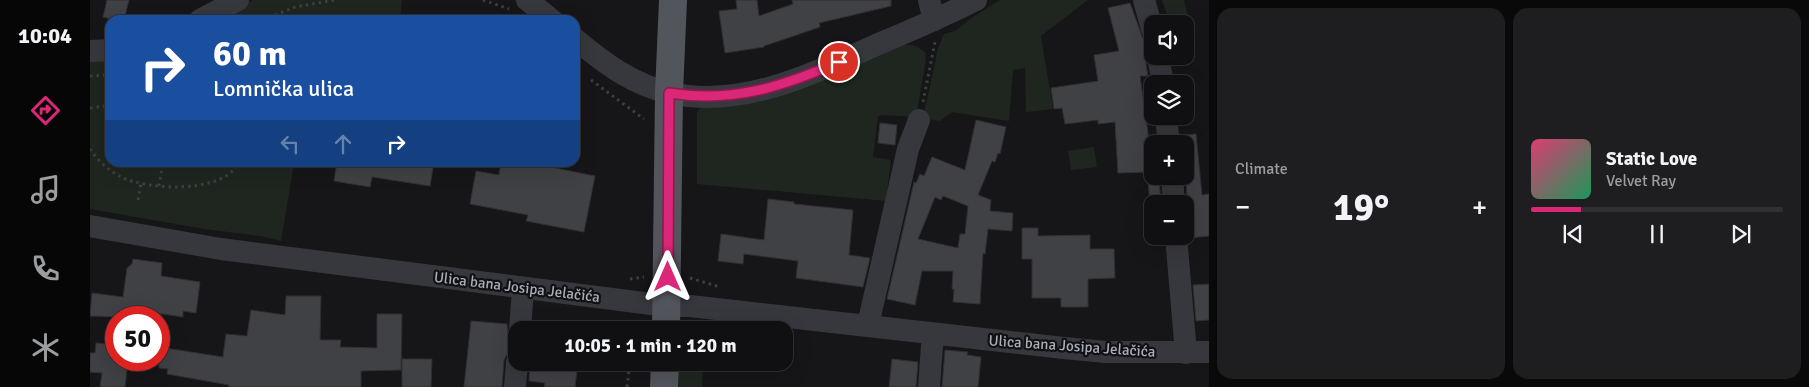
<!DOCTYPE html>
<meta charset="utf-8">
<style>
:root{--surface:#101012;--page:#1e1e20;--text:#f1f3f6;--muted:#9c9d9f;--line:#303032;--accent:#db2777}
body{margin:0;font-family:Signika,sans-serif;background:var(--page);color:var(--text);height:100vh;display:flex;flex-direction:column;font-size:19px;white-space:nowrap}
*{box-sizing:border-box;margin:0}
p{font-size:16px;color:var(--muted)}
.icon{flex:none;width:28px;height:28px;fill:none;stroke:currentColor;stroke-width:2;stroke-linecap:round;stroke-linejoin:round}
.map{position:relative;flex:1;overflow:hidden}
.drawer{display:flex;flex-direction:column;gap:8px;padding:8px;background:#09090a;width:600px}
.drawer>*{flex:none}
.banner{position:absolute;left:15px;top:15px;width:475px;height:152px;border-radius:15px;box-shadow:0 5px 20px #0002,0 0 0 1px var(--line);background:#1a4fa0;color:#fff;overflow:hidden}
.buttons{position:absolute;left:1054px;top:15px;display:grid;gap:10px}
.buttons a{display:grid;place-items:center;width:50px;height:50px;border-radius:10px;background:var(--surface);box-shadow:0 5px 20px #0002,0 0 0 1px var(--line);font-size:25px}
.speed{position:absolute;left:15px;top:306px;display:flex;gap:10px;font-size:25px;font-weight:700;text-align:center}
.speed>*{display:grid;place-content:center;width:65px;height:65px;border-radius:50%;background:var(--surface);box-shadow:0 5px 20px #0002,0 0 0 1px var(--line);line-height:1}
.speed .limit{border:8px solid #d22;background:#fff;color:#111}
.pin{position:absolute;display:grid;place-items:center;width:42px;height:42px;color:#fff;margin:-21px;border:2px solid #fff;border-radius:50%;box-shadow:0 1px 5px #0007}
.me{position:absolute;width:55px;margin:-28px;rotate:0deg;stroke-linejoin:round;filter:drop-shadow(0 0 4px #0008)}
.turn{display:flex;align-items:center;gap:18px;height:105px;padding:0 25px;font-size:22px}
.turn .icon{width:65px;height:65px;stroke-width:2.5}
.turn b{display:block;font-size:35px;line-height:42px}
.lanes{display:flex;align-items:center;height:48px;padding:0 25px;background:#0003;justify-content:center;gap:25px;direction:ltr}
.lanes .off{opacity:.35}
.big{font-size:38px;font-weight:800;line-height:1.1}
.drawer .card{flex:1;display:flex;flex-direction:column;justify-content:center;gap:8px;min-width:0;padding:0 18px;border-radius:15px;background:var(--page)}
.song{display:flex;align-items:center;gap:15px}
.cover{width:60px;height:60px;border-radius:8px;background:linear-gradient(135deg,hsl(340 70% 55%),hsl(150 70% 35%))}
.played{height:5px;border-radius:2px;background:linear-gradient(90deg,var(--accent) 20%,var(--line) 20%)}
.keys{display:flex;justify-content:space-around;direction:ltr}
.heat{display:flex;justify-content:space-between;align-items:center;font-size:28px;direction:ltr}
.drawer .tiles{flex:1;display:grid;gap:8px;grid-template-columns:repeat(2,1fr)}
.trip{position:absolute;left:418px;top:321px;width:285px;height:50px;border-radius:15px;background:var(--surface);box-shadow:0 5px 20px #0002,0 0 0 1px var(--line);font-weight:800;line-height:50px;text-align:center}
main{display:flex;flex:1;min-height:0}
.tab-bar{display:flex;flex-direction:column;width:90px;justify-content:space-around;align-items:center;background:#060607;color:var(--muted)}
.tab-bar .icon{width:35px;height:35px}
.tab-bar .on{color:var(--accent)}
.tab-bar b{font-size:22px;color:var(--text)}
.map>svg:first-child{display:block}
.green{fill:#1e261f}
.building{fill:#404145;stroke:#303034;fill-rule:evenodd}
.lines{fill:none;stroke-linecap:round;stroke-linejoin:round}
.path{stroke:#3d3f44;stroke-width:3;stroke-dasharray:2.5 4;stroke-linecap:butt}
.minor{stroke:#37383d;stroke-width:22}
.major{stroke:#53555c;stroke-width:28}
.route-casing{stroke:#8e194d;stroke-width:12}
.route{stroke:#db2777;stroke-width:9}
.labels{text-anchor:middle;dominant-baseline:central;stroke-width:4.5;stroke-linejoin:round;paint-order:stroke}
.street-label{font-size:15px;fill:#a8adb8;stroke:#111113}
</style>
<main>
<nav class="tab-bar">
<b>10:04</b>
<svg class="icon on" aria-label="directions" viewBox="0 0 24 24"><path d="M12 3l9 9-9 9-9-9zM9 14v-3h6M13 9l2 2-2 2"/></svg>
<svg class="icon" aria-label="music" viewBox="0 0 24 24"><path d="M9 18V5l10-2v13"/><circle cx="6" cy="18" r="3"/><circle cx="16" cy="16" r="3"/></svg>
<svg class="icon" aria-label="phone" viewBox="0 0 24 24"><path d="M5 4h4l2 5-3 2q2 4 5 5l2-3 5 2v4C11 20 4 13 5 4z"/></svg>
<svg class="icon" aria-label="climate" viewBox="0 0 24 24"><path d="M12 3v18M4 7l16 10M4 17L20 7"/></svg>
</nav>
<div class="map">
<svg width="1119" height="387" viewBox="0 0 1119 387">
<rect width="100%" height="100%" fill="#161618"/>
<g class="green">
<polygon points="163,0 312,0 310,20 125,20"/>
<polygon points="910,0 998,0 951,36 963,109 936,112 935,68 923,70 919,121 862,112 850,121 833,118 848,48 854,34 865,31 883,17"/>
<polygon points="1072,0 1094,0 1099,20 1080,23"/>
<path d="M814 45C823 44 828 47 835 52L836 59 826 117 792 115 788 116 783 157 801 160 796 201 607 184V113L611 107Z"/>
<polygon points="20,57 20,162 204,163 191,241 171,236 114,229 0,209 0,59"/>
<polygon points="1004,147 1007,167 981,170 978,151"/>
<polygon points="585,363 613,363 612,387 585,387"/>
</g>
<g class="building">
<polygon points="17,0 39,0 34,20 25,20 13,17"/>
<polygon points="646,0 667,0 669,16 703,4 702,0 801,0 801,6 729,23 730,27 674,46 674,47 635,53 629,11 647,9"/>
<polygon points="1040,3 1057,50 1055,58 1058,76 1050,76 1058,133 1060,172 1028,173 1025,122 1008,124 1008,120 975,124 972,108 964,109 961,88 1008,81 1004,55 1029,51 1018,8"/>
<path d="M886 120 916 127 910 154 908 153 905 162 902 161 888 195 901 200 900 211 923 213 922 231 898 229 895 254 893 253 890 304 863 302 864 289H862L863 271H832L825 305 797 299 824 182 826 183 830 174 834 176 842 157 875 170ZM853 196 878 206 875 234H870L868 248 828 239 845 197 851 200Z"/>
<polygon points="790,123 807,125 805,145 788,143"/>
<polygon points="1106,134 1112,195 1119,194 1119,236 1099,238 1095,227 1095,211 1097,203 1095,135"/>
<polygon points="247,162 344,162 340,186 282,177 280,187 244,181"/>
<polygon points="411,162 436,162 505,176 494,232 436,221 438,215 380,204 386,171 409,175"/>
<polygon points="1069,179 1071,204 1060,205 1058,180"/>
<polygon points="678,199 704,202 704,204 763,210 759,255 780,258 773,287 706,278 708,261 654,254 653,264 628,261 631,234 674,240"/>
<polygon points="932,228 948,228 948,236 1000,235 1000,249 1024,249 1025,278 998,279 998,307 971,307 971,298 942,298 942,259 932,259"/>
<polygon points="43,259 72,263 71,276 110,282 106,313 93,311 93,317 66,313 65,318 0,316 2,293 33,297 37,268 42,264"/>
<polygon points="1119,284 1119,320 1106,321 1103,285"/>
<polygon points="196,296 231,296 230,340 251,340 250,347 287,348 287,314 312,314 311,370 271,371 271,387 139,387 139,385 77,374 78,369 69,368 69,347 133,357 136,334 157,336 161,310 195,315"/>
<polygon points="381,321 417,324 418,335 423,341 422,350 417,354 414,360 412,387 374,387"/>
<polygon points="6,343 26,345 26,360 38,360 35,387 10,387 12,373 0,372 0,353 5,353"/>
<polygon points="855,350 878,352 877,355 891,357 888,387 852,387"/>
<polygon points="312,359 342,359 341,387 312,387"/>
<polygon points="802,359 828,362 826,387 799,387"/>
<polygon points="440,362 488,362 485,387 454,387 455,383 439,381"/>
</g>
<g class="lines">
<g class="path">
<polyline points="393,0 419,9"/>
<polyline points="173,20 205,7 245,0"/>
<polyline points="0,76 20,75"/>
<polyline points="501,80 554,119"/>
<polyline points="833,102 845,42"/>
<polyline points="0,108 14,106"/>
<path d="M0 149C7 160 19 171 31 177 58 190 133 195 149 162"/>
<polyline points="69,186 73,162"/>
<polyline points="48,200 51,183"/>
<polyline points="600,278 630,287"/>
<polyline points="540,279 554,277"/>
<polyline points="537,387 540,362"/>
</g>
<g class="minor">
<polyline points="437,0 462,20"/>
<polyline points="839,0 844,20"/>
<polyline points="1054,0 1062,29"/>
<polyline points="110,20 148,0"/>
<path d="M485 39C514 63 543 85 580 93 652 109 722 74 786 45 820 31 854 16 886 0"/>
<polyline points="0,51 20,50"/>
<polyline points="1068,56 1073,84"/>
<polyline points="1076,116 1079,144"/>
<polyline points="1082,176 1084,204"/>
<polyline points="0,226 131,249 577,306 600,306 974,348 1016,352 1119,352"/>
<polyline points="1086,236 1096,353"/>
<polyline points="778,325 818,149 829,120"/>
<polyline points="430,330 433,288"/>
<polyline points="425,387 427,362"/>
<polyline points="839,387 842,346 845,334"/>
</g>
<g class="major">
<polyline points="576,330 579,93 583,0"/>
<polyline points="574,387 575,362"/>
</g>
</g>
<g class="lines">
<g class="route-casing">
<path id="route" d="M578 277 579 93C642 103 692 87 749 62"/>
</g>
<use href="#route" class="route"/>
</g>
<g class="labels">
<g class="street-label">
<text transform="translate(427 287) rotate(7)">Ulica bana Josipa Jelačića</text>
<text transform="translate(982 346) rotate(4)">Ulica bana Josipa Jelačića</text>
</g>
</g>
</svg>
<div class="buttons">
<a><svg class="icon" aria-label="sound" viewBox="0 0 24 24"><path d="M4 9h4l5-4v14l-5-4H4zM17 9q2 3 0 6"/></svg></a>
<a><svg class="icon" aria-label="layers" viewBox="0 0 24 24"><path d="M12 4l9 5-9 5-9-5zM3 14l9 5 9-5"/></svg></a>
<a>+</a>
<a>−</a>
</div>
<div class="speed"><div class="limit">50</div></div>
<div class="pin" style="left:749px;top:62px;background:#d93025"><svg class="icon" aria-label="arrive" viewBox="0 0 24 24"><path d="M6 21V4h12l-3 4 3 4H6"/></svg></div>
<svg class="me" style="left:578px;top:277px" viewBox="-20 -20 40 40"><path d="M0-17L14 15 0 8-14 15z" fill="#db2777" stroke="#fff" stroke-width="4"/></svg>
<div class="trip">10:05 · 1 min · 120 m</div>
<div class="banner">
<div class="turn"><svg class="icon" aria-label="right" viewBox="0 0 24 24"><path d="M7 20v-9h11M14 6l5 5-5 5"/></svg><div><b>60 m</b>Lomnička ulica</div></div>
<div class="lanes"><svg class="icon off" aria-label="left" viewBox="0 0 24 24"><path d="M17 20v-9H6M10 6l-5 5 5 5"/></svg><svg class="icon off" aria-label="ahead" viewBox="0 0 24 24"><path d="M12 20V5M6 11l6-6 6 6"/></svg><svg class="icon" aria-label="right" viewBox="0 0 24 24"><path d="M7 20v-9h11M14 6l5 5-5 5"/></svg></div>
</div>
</div>
<section class="drawer">
<div class="tiles">
<div class="card"><p>Climate</p>
<div class="heat"><a>−</a><b class="big">19°</b><a>+</a></div>
</div>
<div class="card">
<div class="song"><i class="cover"></i><div><b>Static Love</b><p>Velvet Ray</p></div></div>
<div class="played"></div>
<div class="keys"><svg class="icon" aria-label="previous" viewBox="0 0 24 24"><path d="M18 5L8 12l10 7zM5 5v14"/></svg><svg class="icon" aria-label="pause" viewBox="0 0 24 24"><path d="M8 5v14M16 5v14"/></svg><svg class="icon" aria-label="next" viewBox="0 0 24 24"><path d="M6 5l10 7-10 7zM19 5v14"/></svg></div>
</div>
</div>
</section>
</main>
